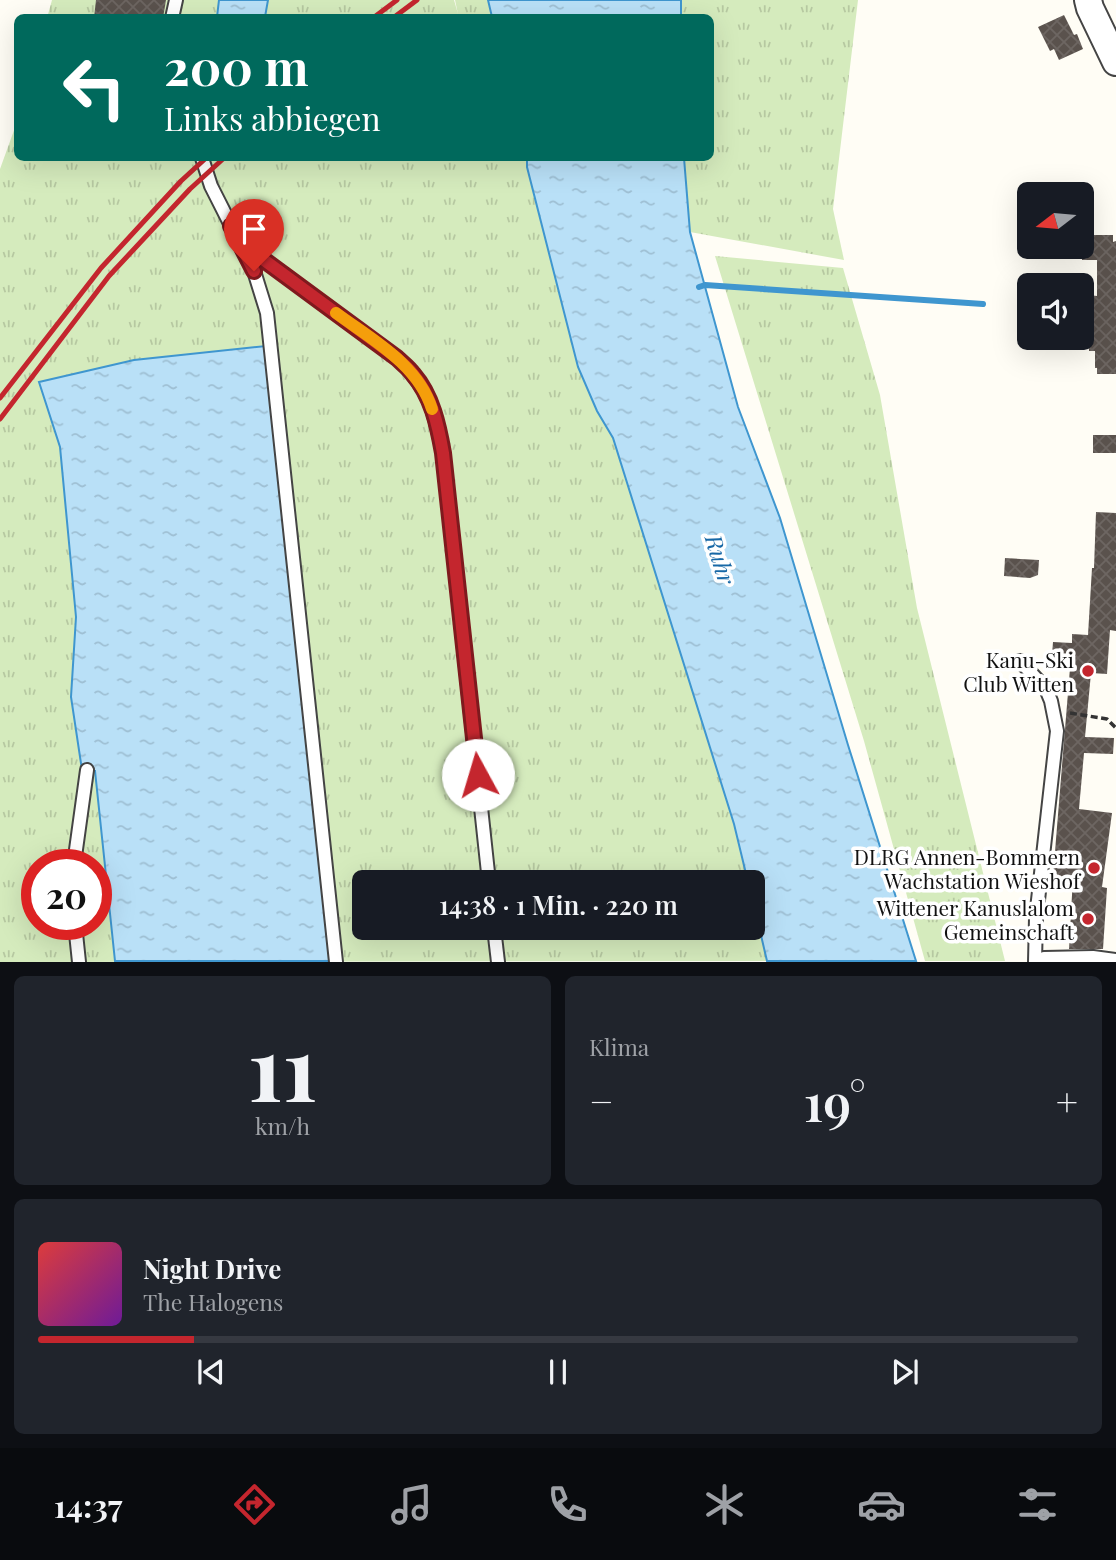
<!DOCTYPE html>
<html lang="de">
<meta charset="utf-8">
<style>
:root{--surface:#171b24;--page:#20242c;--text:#f1f3f6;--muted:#9ea1a6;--line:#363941;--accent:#c4262e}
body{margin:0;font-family:"Playfair Display",serif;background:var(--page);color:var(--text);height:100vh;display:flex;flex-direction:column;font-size:26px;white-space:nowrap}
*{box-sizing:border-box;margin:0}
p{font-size:23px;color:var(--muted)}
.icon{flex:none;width:38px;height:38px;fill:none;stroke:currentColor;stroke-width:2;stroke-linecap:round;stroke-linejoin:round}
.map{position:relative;height:962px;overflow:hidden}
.details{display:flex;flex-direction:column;gap:14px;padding:14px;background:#0d0f14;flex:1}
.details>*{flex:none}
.hud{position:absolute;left:14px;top:14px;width:700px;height:147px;border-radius:10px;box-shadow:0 7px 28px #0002;background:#00695c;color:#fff;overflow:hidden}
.needle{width:46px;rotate:254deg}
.tools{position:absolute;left:1017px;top:182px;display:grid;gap:14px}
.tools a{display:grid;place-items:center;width:77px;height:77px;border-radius:10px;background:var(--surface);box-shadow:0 7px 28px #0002;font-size:35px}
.speed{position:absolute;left:21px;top:849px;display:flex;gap:14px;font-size:35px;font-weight:700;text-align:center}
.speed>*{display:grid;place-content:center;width:91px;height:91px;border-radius:50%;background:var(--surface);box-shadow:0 7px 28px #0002;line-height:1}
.speed .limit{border:10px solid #d22;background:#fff;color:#111}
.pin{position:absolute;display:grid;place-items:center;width:60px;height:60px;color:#fff;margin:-72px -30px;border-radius:50% 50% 50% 0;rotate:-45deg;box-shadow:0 0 7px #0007}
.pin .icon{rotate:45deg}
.me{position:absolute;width:77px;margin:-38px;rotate:354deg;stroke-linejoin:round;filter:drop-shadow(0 0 5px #0008)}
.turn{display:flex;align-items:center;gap:24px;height:147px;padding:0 35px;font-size:32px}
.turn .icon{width:91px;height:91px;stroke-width:2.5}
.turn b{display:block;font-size:49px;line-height:60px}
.big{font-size:52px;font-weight:600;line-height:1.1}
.details .widget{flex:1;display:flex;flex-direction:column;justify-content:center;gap:10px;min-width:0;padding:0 24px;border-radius:10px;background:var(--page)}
.details .dial{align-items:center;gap:0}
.dial b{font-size:91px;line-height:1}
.song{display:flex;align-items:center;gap:21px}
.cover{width:84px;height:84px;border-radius:10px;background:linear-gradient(135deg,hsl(0 70% 55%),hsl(280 70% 35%))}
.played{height:7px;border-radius:4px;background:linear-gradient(90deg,var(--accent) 15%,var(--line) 15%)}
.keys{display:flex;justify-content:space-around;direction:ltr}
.heat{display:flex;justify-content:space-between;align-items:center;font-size:38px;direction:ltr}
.details .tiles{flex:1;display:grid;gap:14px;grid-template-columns:1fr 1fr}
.widget:last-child{grid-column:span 2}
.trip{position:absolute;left:352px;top:870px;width:413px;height:70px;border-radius:10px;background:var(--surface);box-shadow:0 7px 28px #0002;font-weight:600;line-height:70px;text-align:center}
.tab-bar{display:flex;height:112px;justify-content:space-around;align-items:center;background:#090b0e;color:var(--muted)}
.tab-bar .icon{width:49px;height:49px}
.tab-bar .selected{color:var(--accent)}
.tab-bar b{font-size:32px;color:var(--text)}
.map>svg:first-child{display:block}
.grass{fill:url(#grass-tufts);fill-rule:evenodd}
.water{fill:url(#water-ripples);stroke:#3f96cf;stroke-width:2}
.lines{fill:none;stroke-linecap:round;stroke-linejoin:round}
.stream{stroke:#3f96cf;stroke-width:6}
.building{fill:url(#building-cross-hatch)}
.lane-casing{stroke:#444;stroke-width:16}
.street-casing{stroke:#444;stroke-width:30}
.path{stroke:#333;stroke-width:3.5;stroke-dasharray:7 3.5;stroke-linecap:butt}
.lane{stroke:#fff;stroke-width:12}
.street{stroke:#fff;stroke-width:26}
.rail{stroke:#c4262e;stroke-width:5}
.route-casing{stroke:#7f191e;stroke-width:18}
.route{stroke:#c4262e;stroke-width:12}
.slow{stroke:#f59e0b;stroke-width:12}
.poi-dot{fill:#c4262e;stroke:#fff;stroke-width:2.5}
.labels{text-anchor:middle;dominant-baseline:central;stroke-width:7;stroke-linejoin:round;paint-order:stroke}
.poi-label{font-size:21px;fill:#111;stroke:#fff;text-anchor:end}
.water-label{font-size:23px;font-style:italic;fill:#1768a6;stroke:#fff}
</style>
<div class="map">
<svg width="1116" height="962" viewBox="0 0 1116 962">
<defs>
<pattern id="grass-tufts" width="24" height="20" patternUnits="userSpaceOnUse" patternTransform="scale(1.75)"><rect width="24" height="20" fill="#d5ebbd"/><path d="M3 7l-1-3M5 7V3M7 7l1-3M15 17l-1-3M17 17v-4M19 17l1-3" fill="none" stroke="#b6c8a1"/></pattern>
<pattern id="water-ripples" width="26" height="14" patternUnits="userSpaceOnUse" patternTransform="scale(1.75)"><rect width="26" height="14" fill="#b9e0f7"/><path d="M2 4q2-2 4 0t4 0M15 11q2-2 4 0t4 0" fill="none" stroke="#9ebfd3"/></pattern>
<pattern id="building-cross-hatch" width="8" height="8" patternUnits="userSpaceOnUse" patternTransform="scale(1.75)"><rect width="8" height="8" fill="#5a524d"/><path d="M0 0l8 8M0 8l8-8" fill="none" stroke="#6d6662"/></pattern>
</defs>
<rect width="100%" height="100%" fill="#fffdf5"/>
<g class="grass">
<polygon points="52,0 454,0 458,14 455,0 488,0 492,17 47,18"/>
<polygon points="681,0 858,0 833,209 844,260 690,232 684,158 710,158 710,18 681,18"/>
<path d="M17 122 18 158H527V167L578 367 597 411 613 438 734 824 748 882H364V928H752L753 901 767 961 0 962V169ZM37 864H96V924H37Z"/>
<polygon points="715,256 843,268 880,395 917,608 1005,961 925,961 864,741"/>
</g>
<g class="water">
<polygon points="219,0 268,0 265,17 217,17"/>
<polygon points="488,0 681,0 681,17 492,17"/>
<polygon points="527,158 684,158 690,232 738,407 780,518 848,745 916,961 767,961 753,901 752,882 748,882 734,824 613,438 597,411 578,367 527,167"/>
<polygon points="266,346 332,961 115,961 95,771 82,770 71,697 76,617 60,447 39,382 134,360"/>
</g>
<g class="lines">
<polyline class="stream" points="699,287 705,285 983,304"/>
</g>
<g class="building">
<polygon points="96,0 166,0 163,18 94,18"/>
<polygon points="1064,15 1074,35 1077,34 1083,49 1059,60 1054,49 1050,51 1038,27"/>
<polygon points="1082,235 1113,235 1113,242 1116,241 1116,374 1097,374 1097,368 1095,368 1095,351 1089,351 1088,295 1097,296 1097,260 1082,260"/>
<rect x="1093" y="435" width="23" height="18"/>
<polygon points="1096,512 1116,513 1116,631 1110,630 1107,674 1091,673 1085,737 1114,738 1113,754 1084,753 1079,809 1112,813 1102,887 1107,888 1103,949 1069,949 1073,877 1053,876 1070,668 1051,667 1053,642 1072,643 1072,634 1088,635 1092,568 1094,568"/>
<polygon points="1005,558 1039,560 1038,575 1030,578 1004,576"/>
</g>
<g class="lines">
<g class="lane-casing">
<g id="lane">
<polyline points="172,18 176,0"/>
<polyline points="202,158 211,186 254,271 267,313 336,962"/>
<path d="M241 236 264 260 397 358C430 389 434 410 443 453L489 882"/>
<polyline points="1020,661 1046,689 1051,701 1057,731 1036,918 1035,962"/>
<polyline points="74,864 87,770"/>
<polyline points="75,924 79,962"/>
<polyline points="494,928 498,962"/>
<polyline points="1037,962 1044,958 1093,957 1116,960"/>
</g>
</g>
<g class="street-casing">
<polyline id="street" points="1088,0 1090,8 1116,62"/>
</g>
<polyline class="path" points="1070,713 1107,719 1116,728"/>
<use href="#lane" class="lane"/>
<use href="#street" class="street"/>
<g class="rail">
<polyline points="373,18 397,0"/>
<polyline points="393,18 417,0"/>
<polyline points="0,398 101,268 181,181 206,158"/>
<polyline points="0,419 109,276 190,189 224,158"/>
</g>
</g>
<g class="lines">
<g class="route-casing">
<path id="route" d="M254 271 231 226 264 260 397 358C402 363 409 368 413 374 432 396 438 425 443 453L478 775"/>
</g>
<use href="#route" class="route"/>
<path class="slow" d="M336 313C371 339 418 364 432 409"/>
</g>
<g class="poi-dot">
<circle cx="1088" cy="671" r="7"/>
<circle cx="1094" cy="868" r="7"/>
<circle cx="1088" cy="919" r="7"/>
</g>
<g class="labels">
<g class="poi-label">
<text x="1074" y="659">Kanu-Ski<tspan x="1074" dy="24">Club Witten</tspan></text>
<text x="1080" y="856">DLRG Annen-Bommern<tspan x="1080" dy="24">Wachstation Wieshof</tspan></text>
<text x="1074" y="907">Wittener Kanuslalom<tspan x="1074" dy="24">Gemeinschaft</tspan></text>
</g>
<g class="water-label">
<text transform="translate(721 559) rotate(73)">Ruhr</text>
</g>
</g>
</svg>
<div class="tools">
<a><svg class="needle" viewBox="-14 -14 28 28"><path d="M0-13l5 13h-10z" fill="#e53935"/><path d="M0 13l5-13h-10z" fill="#9ea1a6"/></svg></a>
<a><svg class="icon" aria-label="sound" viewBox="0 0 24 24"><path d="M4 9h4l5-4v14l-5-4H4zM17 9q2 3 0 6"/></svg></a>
</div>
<div class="speed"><div class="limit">20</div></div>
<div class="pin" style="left:254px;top:271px;background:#d93025"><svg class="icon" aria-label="arrive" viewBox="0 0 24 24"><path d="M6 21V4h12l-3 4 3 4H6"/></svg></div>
<svg class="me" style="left:478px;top:775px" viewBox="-20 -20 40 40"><circle r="19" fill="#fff"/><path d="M0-13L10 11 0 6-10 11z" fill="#c4262e"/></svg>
<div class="trip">14:38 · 1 Min. · 220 m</div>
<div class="hud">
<div class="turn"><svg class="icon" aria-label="left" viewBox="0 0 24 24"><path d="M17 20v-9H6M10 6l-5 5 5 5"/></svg><div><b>200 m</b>Links abbiegen</div></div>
</div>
</div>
<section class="details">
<div class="tiles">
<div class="widget dial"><b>11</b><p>km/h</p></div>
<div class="widget"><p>Klima</p>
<div class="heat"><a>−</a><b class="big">19°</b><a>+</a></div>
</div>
<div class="widget">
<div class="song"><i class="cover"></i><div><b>Night Drive</b><p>The Halogens</p></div></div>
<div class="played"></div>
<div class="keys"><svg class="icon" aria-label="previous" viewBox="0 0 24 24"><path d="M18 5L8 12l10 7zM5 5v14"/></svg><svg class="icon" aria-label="pause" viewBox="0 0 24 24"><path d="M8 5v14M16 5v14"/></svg><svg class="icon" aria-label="next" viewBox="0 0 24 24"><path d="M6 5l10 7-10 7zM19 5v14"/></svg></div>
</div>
</div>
</section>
<nav class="tab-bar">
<b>14:37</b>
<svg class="icon selected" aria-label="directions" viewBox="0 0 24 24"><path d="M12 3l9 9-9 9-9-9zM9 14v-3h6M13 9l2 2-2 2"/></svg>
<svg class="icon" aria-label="music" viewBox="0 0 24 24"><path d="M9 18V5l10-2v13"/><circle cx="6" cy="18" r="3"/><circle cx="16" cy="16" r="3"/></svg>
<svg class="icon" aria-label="phone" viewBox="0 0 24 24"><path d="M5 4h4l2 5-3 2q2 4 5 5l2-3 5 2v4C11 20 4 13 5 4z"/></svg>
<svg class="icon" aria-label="climate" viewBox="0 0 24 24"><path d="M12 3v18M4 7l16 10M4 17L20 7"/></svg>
<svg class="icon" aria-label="car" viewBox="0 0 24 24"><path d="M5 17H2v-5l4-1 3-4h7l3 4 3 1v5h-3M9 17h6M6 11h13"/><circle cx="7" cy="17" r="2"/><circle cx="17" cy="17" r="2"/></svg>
<svg class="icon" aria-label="filters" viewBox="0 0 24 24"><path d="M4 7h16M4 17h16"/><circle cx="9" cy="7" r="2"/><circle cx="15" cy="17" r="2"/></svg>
</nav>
